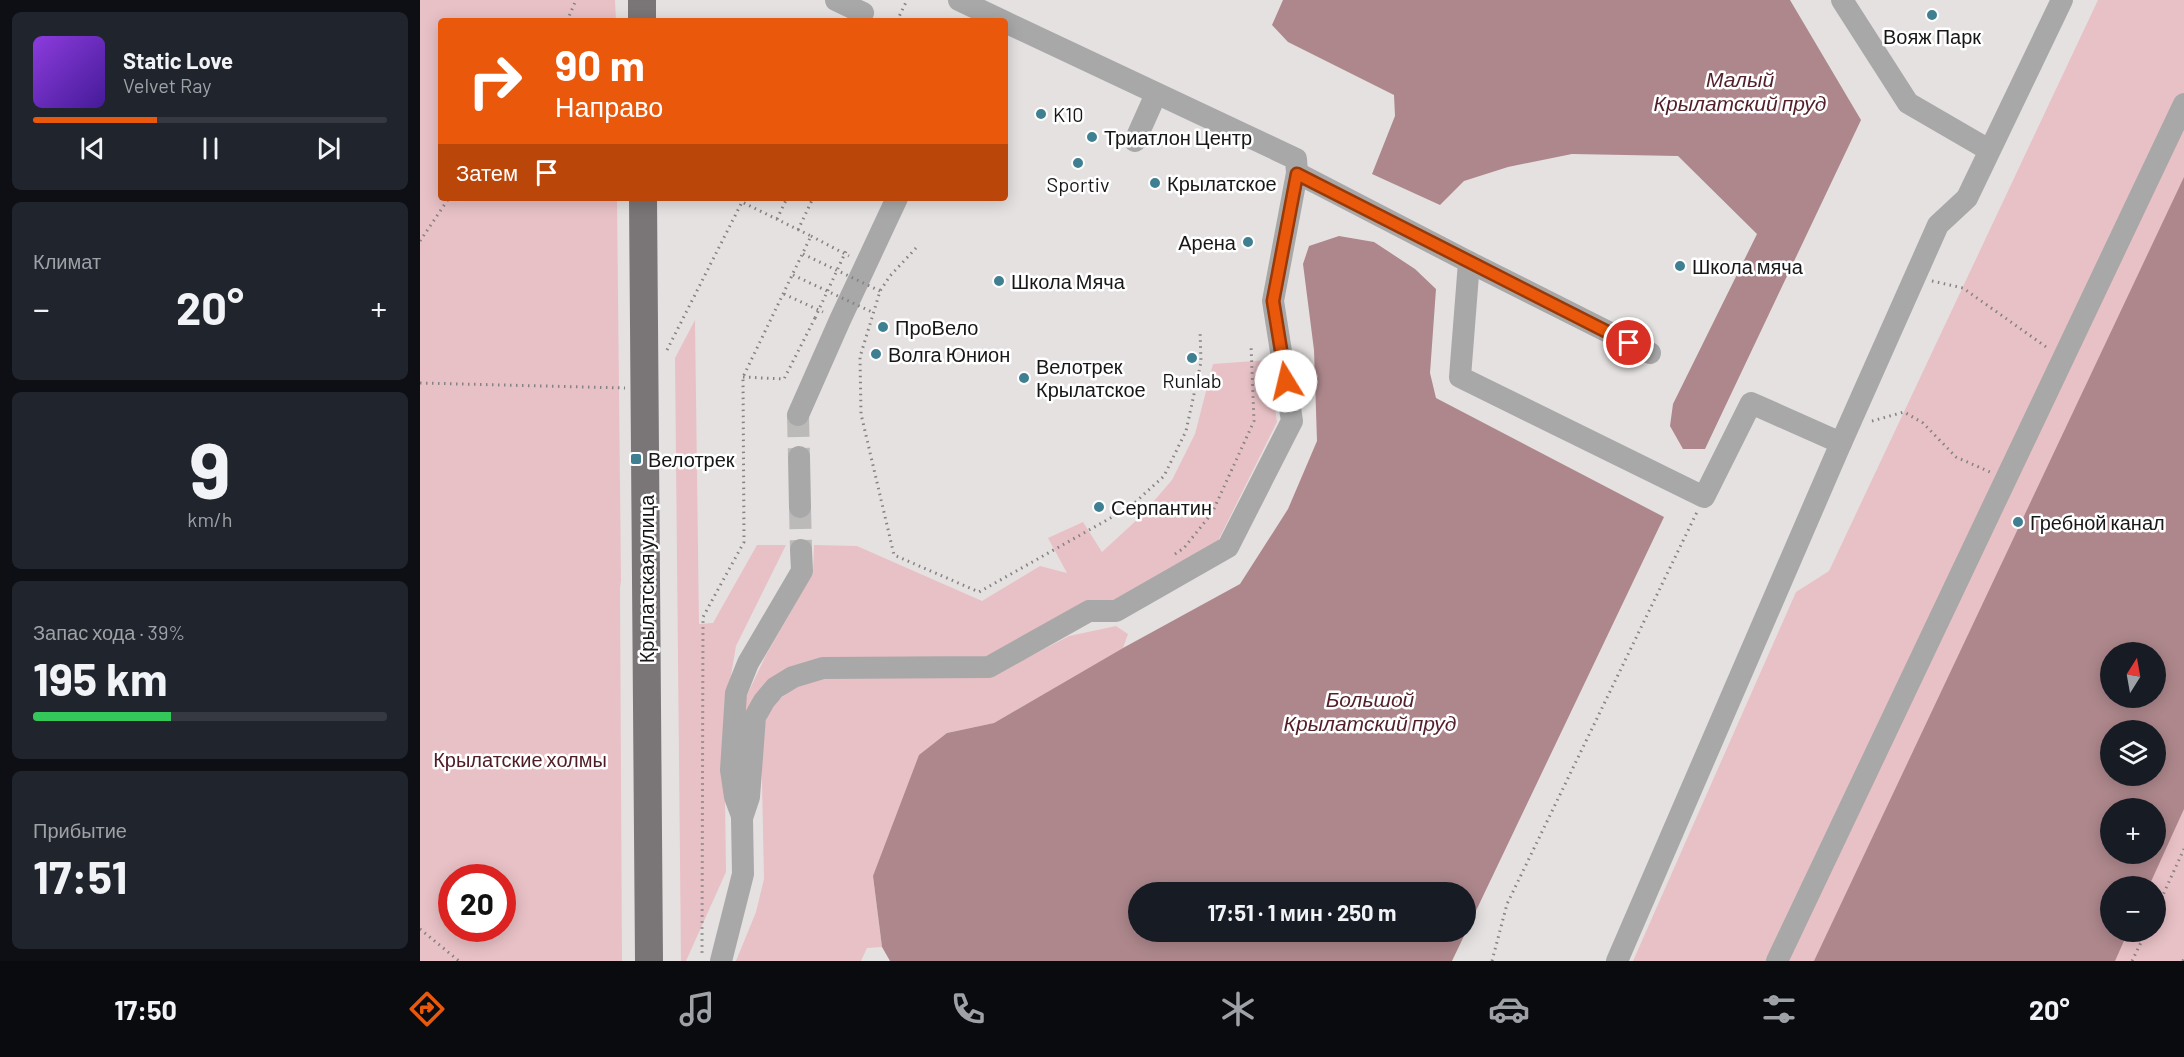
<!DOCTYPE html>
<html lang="ru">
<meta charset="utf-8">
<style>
:root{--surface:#171b24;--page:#20242c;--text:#f1f3f6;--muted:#9ea1a6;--line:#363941;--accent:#ea580c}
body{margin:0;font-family:Barlow,sans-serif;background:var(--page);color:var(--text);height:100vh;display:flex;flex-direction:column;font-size:22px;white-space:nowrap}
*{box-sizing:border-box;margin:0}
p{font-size:20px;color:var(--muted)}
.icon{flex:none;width:33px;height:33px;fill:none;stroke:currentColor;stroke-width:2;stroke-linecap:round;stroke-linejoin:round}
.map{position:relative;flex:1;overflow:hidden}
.drawer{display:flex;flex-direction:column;gap:12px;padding:12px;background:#0d0f14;width:420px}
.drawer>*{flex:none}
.guide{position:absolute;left:18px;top:18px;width:570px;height:183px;border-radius:6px;box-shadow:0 3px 15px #0003;background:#ea580c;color:#fff;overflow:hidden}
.needle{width:39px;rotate:11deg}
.fabs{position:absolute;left:1680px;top:642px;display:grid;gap:12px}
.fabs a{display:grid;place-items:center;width:66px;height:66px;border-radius:50%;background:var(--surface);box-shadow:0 3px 15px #0003;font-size:30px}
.speed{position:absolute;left:18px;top:864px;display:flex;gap:12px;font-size:30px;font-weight:700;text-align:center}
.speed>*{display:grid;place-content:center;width:78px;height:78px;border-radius:50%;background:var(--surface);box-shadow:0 3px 15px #0003;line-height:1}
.speed .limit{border:9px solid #d22;background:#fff;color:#111}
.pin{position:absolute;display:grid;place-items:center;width:51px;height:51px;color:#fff;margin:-26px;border:3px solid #fff;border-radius:50%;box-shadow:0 2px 6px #0007}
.me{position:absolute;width:66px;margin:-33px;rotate:351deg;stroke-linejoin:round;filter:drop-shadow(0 0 4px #0008)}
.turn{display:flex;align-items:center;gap:21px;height:126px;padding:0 18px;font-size:27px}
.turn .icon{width:78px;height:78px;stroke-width:2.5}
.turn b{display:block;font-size:42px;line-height:51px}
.then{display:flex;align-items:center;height:57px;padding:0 18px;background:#0003;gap:12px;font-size:22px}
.big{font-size:45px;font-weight:700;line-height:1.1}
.drawer .tile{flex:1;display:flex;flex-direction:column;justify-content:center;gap:9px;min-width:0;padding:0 21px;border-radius:9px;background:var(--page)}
.drawer .dial{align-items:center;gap:0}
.dial b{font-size:78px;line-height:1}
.song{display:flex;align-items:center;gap:18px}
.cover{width:72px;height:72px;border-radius:9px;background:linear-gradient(135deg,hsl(270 70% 55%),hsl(260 70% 35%))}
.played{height:6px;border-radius:3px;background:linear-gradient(90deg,var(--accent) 35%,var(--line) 35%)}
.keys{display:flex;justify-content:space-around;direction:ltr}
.heat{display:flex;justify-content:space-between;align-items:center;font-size:33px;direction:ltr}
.charge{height:9px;border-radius:4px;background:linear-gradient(90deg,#34c759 39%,var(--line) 0)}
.trip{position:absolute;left:708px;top:882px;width:348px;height:60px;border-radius:30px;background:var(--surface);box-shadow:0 3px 15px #0003;font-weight:700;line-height:60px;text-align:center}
.dock{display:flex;height:96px;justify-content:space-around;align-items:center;background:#090b0e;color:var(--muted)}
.dock .icon{width:42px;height:42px}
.dock .active{color:var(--accent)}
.dock b{font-size:27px;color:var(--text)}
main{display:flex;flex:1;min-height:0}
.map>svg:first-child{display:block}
.green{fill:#e8c1c6;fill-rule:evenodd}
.water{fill:#ad878c;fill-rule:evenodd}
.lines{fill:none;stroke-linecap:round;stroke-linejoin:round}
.minor-tunnel{stroke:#bcb9b9;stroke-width:22;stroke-dasharray:22 11;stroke-linecap:butt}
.path{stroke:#858282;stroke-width:3;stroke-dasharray:1.5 4.5;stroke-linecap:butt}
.minor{stroke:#a9a8a8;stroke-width:22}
.major{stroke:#7a7677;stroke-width:28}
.path-bridge{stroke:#858282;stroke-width:3;stroke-dasharray:1.5 4.5;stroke-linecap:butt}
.route-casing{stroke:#983908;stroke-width:15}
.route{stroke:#ea580c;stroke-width:10}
.poi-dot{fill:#3f7f92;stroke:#fff;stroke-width:2}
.labels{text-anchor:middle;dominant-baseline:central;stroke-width:5;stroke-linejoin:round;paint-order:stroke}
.poi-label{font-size:20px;fill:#181717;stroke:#fff;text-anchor:start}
.street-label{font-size:20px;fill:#181717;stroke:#fff}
.park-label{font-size:20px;fill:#4e1b26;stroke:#fff}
.water-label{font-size:21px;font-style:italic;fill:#511e29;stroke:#fff}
</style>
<main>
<section class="drawer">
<div class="tile">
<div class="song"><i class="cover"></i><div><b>Static Love</b><p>Velvet Ray</p></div></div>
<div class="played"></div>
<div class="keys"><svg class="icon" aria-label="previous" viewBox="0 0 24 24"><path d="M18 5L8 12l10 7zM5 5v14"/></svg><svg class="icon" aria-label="pause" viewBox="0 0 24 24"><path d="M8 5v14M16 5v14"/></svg><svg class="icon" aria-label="next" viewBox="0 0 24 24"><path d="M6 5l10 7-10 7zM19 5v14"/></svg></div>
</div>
<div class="tile"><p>Климат</p>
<div class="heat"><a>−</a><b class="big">20°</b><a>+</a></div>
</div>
<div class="tile dial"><b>9</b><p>km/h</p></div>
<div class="tile"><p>Запас хода · 39%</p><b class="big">195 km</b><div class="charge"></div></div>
<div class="tile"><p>Прибытие</p><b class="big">17:51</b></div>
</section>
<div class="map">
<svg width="1764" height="961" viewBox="0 0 1764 961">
<rect width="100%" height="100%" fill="#e5e1e1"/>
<g class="green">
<path d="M0 0H195L196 21H21V198H197L201 581 200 588 202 961H0ZM32 878H82V928H32Z"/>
<path d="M1678 0H1764V961H1213L1376 592 1409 571ZM1690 652H1736V698H1690ZM1690 730H1736V776H1690ZM1690 808H1736V854H1690ZM1690 886H1736V932H1690Z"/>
<polygon points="275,320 279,624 293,623 337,545 366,545 316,646 304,717 306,872 266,961 261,961 255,358"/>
<polygon points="848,360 857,422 797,543 698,600 566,657 399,659 322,735 326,697 346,655 393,573 394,545 437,546 562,601 620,566 647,573 628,538 663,522 682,552 721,516 752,480 775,434 793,364"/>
<polygon points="696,626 708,634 703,648 574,723 527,733 453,876 462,947 447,948 441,961 316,961 336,912 344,879 341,735 351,706 379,684 410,677 580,672 649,636"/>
</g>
<g class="water">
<polygon points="863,0 1370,0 1441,120 1285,449 1263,449 1250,426 1253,404 1337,234 1258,156 1152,154 1088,167 1044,181 1020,205 952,174 975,116 974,95 868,42 852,25"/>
<path d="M1764 177V809L1729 886H1690V932H1708L1695 961H1394ZM1690 652H1736V698H1690ZM1690 730H1736V776H1690ZM1690 808H1736V854H1690Z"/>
<path d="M919 236 954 242 995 269 1016 289 1010 373 1016 398 1244 517 1032 961H470L462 947 453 876 499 755 527 733 574 723 703 648 820 584 868 509 897 441 894 350 883 264 889 246ZM718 892H1046V932H718Z"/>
</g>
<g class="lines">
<g class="minor-tunnel">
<polyline points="378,415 379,457"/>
<polyline points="380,507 381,550"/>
</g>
<g class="path">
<polyline points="147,21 156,0"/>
<polyline points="477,21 487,0"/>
<polyline points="357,219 367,198"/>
<polyline points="378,230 393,198"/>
<polyline points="391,236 429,256"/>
<polyline points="0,241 29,198"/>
<polyline points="496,248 470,276 460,291 440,357 441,414 474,555 559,592 710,507 744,476 766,431 781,362 780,330"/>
<polyline points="1512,281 1543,288 1629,349"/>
<polyline points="364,294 403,312"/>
<polyline points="247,350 322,202 391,236 323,377 324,542 283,617 282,956"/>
<polyline points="323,377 364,379 395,318"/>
<polyline points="0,383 205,388"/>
<polyline points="1452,421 1484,412 1503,423 1536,457 1570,472"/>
<polyline points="755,554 764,548 792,513 834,421 831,345"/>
<polyline points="1736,910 1764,849"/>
<polyline points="0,929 39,961"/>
<polyline points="1072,961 1087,904 1277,512"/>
<polyline points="1712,961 1726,932"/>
<polyline points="1763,961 1764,958"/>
</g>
<g class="minor">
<polyline points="416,0 443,13 439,21"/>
<polyline points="539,0 583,21"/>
<polyline points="1422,0 1488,103 1569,150"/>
<polyline points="715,141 736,94"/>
<polyline points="877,173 1049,262 1040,377 1284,497 1331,403 1421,443 1518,225 1547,198 1642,0"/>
<polyline points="1049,262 1230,353"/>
<polyline points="378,415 420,320 477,198"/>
<polyline points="379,457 380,507"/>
<polyline points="322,816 315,797 311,770 316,693 328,663 382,571 381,550"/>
<polyline points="301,961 323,874 322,818 329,797 335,717 344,701 355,688 373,677 403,668 569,667 669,611 696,611 808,547 872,421 853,301 877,173 876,159 585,22"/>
<polyline points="1197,961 1421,443"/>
<polyline points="1357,961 1764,104"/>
</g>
<g class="major">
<polyline points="222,0 222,21"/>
<polyline points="223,198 229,961"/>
</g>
<g class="path-bridge">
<polyline points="383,254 460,291"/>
<polyline points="373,275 452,312"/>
<polyline points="395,318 426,251"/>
</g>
</g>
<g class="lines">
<g class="route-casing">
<polyline id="route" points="866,381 853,301 877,174 1209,343"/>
</g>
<use href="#route" class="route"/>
</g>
<g class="poi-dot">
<circle cx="1512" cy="15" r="6"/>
<circle cx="621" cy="114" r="6"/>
<circle cx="672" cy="137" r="6"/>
<circle cx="658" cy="163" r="6"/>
<circle cx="735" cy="183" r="6"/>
<circle cx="828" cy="242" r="6"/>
<circle cx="1260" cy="266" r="6"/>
<circle cx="579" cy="281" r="6"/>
<circle cx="463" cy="327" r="6"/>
<circle cx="456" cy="354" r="6"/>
<circle cx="772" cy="358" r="6"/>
<circle cx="604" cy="378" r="6"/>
<rect x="210" y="453" width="12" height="12" rx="3"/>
<circle cx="679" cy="507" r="6"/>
<circle cx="1598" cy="522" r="6"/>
</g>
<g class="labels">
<g class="poi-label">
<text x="1512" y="36" text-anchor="middle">Вояж Парк</text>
<text x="633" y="114">K10</text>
<text x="684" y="137">Триатлон Центр</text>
<text x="747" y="183">Крылатское</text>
<text x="658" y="184" text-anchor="middle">Sportiv</text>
<text x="816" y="242" text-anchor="end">Арена</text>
<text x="1272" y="266">Школа мяча</text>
<text x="591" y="281">Школа Мяча</text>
<text x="475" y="327">ПроВело</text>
<text x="468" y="354">Волга Юнион</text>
<text x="616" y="366">Велотрек<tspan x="616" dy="23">Крылатское</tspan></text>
<text x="772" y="380" text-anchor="middle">Runlab</text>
<text x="228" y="459">Велотрек</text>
<text x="691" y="507">Серпантин</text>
<text x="1610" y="522">Гребной канал</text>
</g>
<g class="street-label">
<text transform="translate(226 579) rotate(-90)">Крылатская улица</text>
</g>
<g class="park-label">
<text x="100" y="759">Крылатские холмы</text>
</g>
<g class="water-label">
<text x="1320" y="78">Малый<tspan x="1320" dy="24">Крылатский пруд</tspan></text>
<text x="950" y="698">Большой<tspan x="950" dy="24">Крылатский пруд</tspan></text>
</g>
</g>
</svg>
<div class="fabs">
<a><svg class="needle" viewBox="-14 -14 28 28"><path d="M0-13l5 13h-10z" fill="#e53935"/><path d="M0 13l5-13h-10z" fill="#9ea1a6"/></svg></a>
<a><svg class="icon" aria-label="layers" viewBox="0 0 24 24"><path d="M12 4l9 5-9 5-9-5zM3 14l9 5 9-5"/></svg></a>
<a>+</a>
<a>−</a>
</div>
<div class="speed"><div class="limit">20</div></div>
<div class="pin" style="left:1209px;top:343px;background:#d93025"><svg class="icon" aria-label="arrive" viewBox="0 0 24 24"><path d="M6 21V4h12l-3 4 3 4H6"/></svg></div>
<svg class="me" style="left:866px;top:381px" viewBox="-20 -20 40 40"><circle r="19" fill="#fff"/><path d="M0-13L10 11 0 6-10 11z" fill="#ea580c"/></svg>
<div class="trip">17:51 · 1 мин · 250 m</div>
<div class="guide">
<div class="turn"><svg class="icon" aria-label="right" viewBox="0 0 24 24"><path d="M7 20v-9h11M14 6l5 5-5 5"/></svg><div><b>90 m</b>Направо</div></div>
<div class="then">Затем<svg class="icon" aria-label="arrive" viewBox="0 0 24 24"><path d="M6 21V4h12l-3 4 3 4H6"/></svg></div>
</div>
</div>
</main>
<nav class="dock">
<b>17:50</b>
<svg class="icon active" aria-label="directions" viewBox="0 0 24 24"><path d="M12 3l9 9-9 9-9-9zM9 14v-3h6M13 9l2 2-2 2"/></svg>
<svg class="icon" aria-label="music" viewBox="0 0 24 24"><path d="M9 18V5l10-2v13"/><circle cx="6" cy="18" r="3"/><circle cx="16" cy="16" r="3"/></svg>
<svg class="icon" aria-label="phone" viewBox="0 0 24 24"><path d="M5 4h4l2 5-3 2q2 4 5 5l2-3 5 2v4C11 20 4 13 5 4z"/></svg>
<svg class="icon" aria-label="climate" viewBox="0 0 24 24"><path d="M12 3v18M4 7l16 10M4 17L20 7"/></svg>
<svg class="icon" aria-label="car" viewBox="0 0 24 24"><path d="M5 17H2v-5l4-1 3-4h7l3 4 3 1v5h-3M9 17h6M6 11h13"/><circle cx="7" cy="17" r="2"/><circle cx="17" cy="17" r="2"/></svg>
<svg class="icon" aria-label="filters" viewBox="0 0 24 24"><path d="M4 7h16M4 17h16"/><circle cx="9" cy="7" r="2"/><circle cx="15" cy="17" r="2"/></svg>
<b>20°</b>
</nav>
